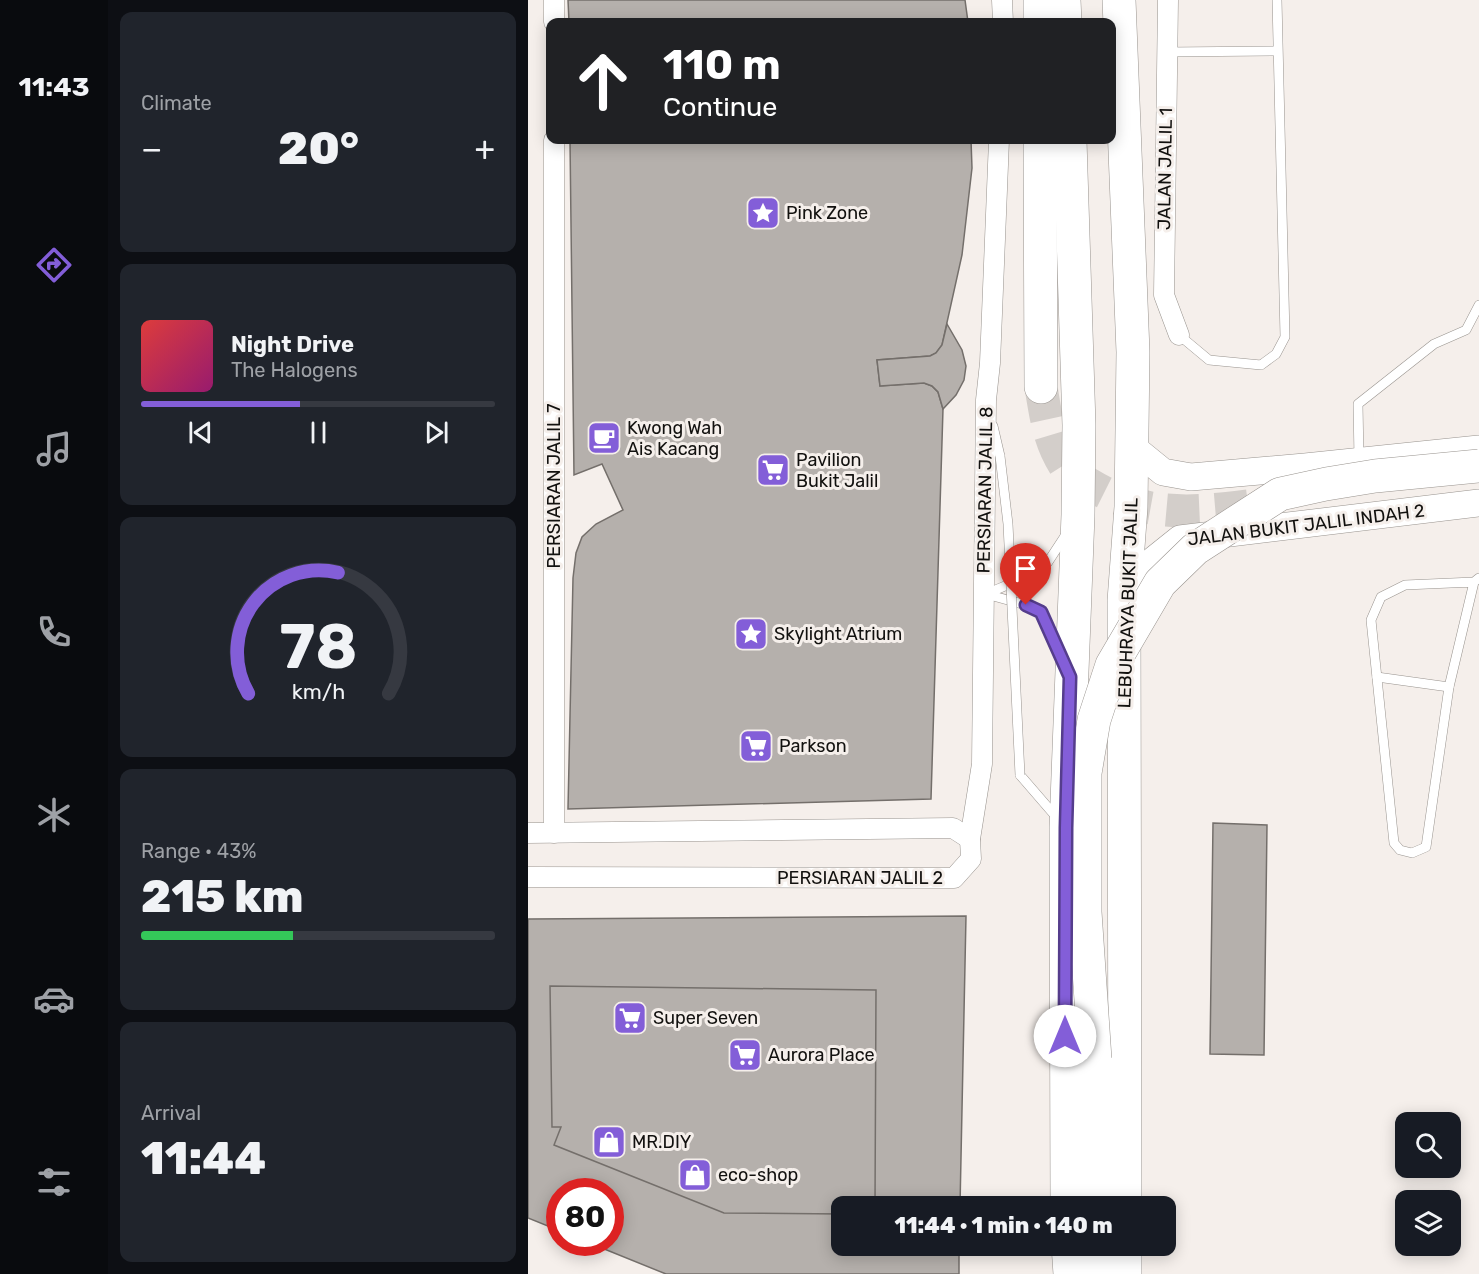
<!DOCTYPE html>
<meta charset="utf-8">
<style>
:root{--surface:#171b24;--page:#20242c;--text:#f1f3f6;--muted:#9ea1a6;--line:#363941;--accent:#835ed8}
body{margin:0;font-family:Rubik,sans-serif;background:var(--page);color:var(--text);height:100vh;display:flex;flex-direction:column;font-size:22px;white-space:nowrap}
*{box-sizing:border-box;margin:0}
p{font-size:20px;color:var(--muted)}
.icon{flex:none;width:33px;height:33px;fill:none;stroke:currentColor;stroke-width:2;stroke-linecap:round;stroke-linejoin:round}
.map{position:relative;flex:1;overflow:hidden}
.details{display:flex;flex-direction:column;gap:12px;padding:12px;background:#0d0f14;width:420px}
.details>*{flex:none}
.hud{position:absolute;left:18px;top:18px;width:570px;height:126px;border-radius:12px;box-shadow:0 3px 15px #0003;background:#202124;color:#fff;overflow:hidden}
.tools{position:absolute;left:867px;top:1112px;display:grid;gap:12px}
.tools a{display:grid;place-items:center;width:66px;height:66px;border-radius:12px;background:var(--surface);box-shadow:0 3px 15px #0003;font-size:30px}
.speed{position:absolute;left:18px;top:1178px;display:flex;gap:12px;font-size:30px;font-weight:700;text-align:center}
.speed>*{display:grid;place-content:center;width:78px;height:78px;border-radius:50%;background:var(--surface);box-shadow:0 3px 15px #0003;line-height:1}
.speed .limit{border:9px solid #d22;background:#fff;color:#111}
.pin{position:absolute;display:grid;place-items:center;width:51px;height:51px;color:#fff;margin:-62px -26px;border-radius:50% 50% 50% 0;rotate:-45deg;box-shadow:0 0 6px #0007}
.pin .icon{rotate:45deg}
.me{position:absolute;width:66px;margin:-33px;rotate:0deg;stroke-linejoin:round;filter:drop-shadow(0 0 4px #0008)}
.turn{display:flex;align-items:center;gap:21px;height:126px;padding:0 18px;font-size:27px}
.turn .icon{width:78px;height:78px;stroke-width:2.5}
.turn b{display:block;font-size:42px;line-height:51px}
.big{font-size:45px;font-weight:800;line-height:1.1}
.details .card{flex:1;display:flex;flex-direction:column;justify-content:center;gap:9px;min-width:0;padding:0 21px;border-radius:12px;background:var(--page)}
.details .dial{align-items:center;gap:0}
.dial svg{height:156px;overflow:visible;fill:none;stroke:var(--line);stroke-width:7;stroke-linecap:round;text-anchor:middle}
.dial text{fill:var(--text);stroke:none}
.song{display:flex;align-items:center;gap:18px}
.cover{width:72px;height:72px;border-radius:9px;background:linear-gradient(135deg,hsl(0 70% 55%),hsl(320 70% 35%))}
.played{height:6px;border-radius:3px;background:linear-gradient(90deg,var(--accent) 45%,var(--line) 45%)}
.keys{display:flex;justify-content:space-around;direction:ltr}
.heat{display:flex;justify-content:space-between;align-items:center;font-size:33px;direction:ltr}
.charge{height:9px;border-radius:4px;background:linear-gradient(90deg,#34c759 43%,var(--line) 0)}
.trip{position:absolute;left:303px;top:1196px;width:345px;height:60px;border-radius:12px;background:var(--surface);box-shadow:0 3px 15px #0003;font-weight:800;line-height:60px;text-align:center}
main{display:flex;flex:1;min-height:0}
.dock{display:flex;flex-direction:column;width:108px;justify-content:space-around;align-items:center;background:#090b0e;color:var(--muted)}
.dock .icon{width:42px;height:42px}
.dock .on{color:var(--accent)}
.dock b{font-size:27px;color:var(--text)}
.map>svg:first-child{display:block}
.building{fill:#b5b0ac;stroke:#746f6b;stroke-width:1.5}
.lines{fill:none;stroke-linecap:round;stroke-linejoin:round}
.highway-tunnel{stroke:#d3ceca;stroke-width:33;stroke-dasharray:33 16;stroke-linecap:butt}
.lane-casing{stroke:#98938e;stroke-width:10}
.street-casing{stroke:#98938e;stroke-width:21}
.secondary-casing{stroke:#98938e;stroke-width:28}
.highway-casing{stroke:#98938e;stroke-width:34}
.lane{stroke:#fff;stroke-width:9}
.street{stroke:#fff;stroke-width:20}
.secondary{stroke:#fff;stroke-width:27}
.highway{stroke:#fff;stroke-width:33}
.lane-bridge-casing{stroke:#98938e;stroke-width:10;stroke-linecap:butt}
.highway-bridge-casing{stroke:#98938e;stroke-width:34;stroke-linecap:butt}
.lane-bridge{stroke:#fff;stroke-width:9}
.highway-bridge{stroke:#fff;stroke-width:33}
.route-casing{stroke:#553d8c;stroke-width:15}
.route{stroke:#835ed8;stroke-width:10}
.labels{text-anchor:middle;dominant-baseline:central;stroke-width:6;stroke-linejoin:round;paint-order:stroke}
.street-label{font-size:18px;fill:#12110f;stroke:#f5efeb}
.poi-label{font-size:18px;fill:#12110f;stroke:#f5efeb;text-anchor:start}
</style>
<main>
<nav class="dock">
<b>11:43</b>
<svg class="icon on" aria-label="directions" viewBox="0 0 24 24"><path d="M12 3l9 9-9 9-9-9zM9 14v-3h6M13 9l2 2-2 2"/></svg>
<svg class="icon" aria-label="music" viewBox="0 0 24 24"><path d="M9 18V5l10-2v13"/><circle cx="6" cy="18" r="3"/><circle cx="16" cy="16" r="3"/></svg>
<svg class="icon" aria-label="phone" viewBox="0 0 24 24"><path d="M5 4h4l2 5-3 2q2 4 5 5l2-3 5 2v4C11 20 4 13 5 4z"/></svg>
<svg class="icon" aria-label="climate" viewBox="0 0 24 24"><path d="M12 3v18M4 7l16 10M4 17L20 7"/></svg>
<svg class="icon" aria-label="car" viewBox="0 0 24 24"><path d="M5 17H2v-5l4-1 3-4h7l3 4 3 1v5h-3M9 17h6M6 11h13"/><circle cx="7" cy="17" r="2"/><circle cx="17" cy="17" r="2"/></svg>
<svg class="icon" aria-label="filters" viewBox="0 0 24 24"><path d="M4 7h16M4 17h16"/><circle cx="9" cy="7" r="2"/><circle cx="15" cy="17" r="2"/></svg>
</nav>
<section class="details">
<div class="card"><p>Climate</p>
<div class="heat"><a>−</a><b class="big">20°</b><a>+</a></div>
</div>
<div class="card">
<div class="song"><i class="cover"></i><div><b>Night Drive</b><p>The Halogens</p></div></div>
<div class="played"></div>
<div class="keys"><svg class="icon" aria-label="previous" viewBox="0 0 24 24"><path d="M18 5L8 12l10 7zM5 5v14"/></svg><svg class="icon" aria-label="pause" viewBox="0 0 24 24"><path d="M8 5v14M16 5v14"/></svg><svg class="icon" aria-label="next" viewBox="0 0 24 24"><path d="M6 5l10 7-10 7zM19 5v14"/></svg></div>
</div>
<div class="card dial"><svg viewBox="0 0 100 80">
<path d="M14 69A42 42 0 1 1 86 69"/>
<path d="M14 69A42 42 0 0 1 60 7" stroke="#835ed8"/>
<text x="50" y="56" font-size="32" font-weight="700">78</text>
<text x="50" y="72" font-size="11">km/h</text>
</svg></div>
<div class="card"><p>Range · 43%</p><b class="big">215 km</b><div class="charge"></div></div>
<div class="card"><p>Arrival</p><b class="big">11:44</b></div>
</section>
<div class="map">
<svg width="951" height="1274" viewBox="0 0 951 1274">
<rect width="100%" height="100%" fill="#f5efeb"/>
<g class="building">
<polygon points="40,0 437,0 440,22 41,22"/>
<polygon points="42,140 443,140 444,168 434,255 414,345 408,353 402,356 349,360 352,386 396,383 404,386 410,392 415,409 403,799 40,809 45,578 48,553 54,537 68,524 95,510 74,464 46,475"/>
<polygon points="419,324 434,350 438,366 436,380 428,395 415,409 410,392 404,386 396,383 352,386 349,360 402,356 408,353 414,345"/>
<polygon points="685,823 739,825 736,1055 682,1054"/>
<polygon points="438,916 432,1206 314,1206 314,1245 431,1245 431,1274 138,1274 59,1242 82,1242 82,1191 32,1191 32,1231 0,1218 0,919"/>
<polygon points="22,986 348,990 347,1206 314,1206 314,1214 196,1213 26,1145 33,1127 24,1127"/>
</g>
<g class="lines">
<path class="highway-tunnel" d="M513 387C518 417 521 443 539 469 544 475 554 480 561 484 623 522 676 511 744 503"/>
<g class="lane-casing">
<g id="lane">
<polyline points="639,52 749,51"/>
<polyline points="651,335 681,360 733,365 748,354 757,337 749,0"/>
<polyline points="465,426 472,456"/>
<polyline points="831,459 830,404 906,344 938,330 951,305"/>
<polyline points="946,582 921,687 898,847 884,853 872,850 866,843 843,620 853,597 877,585 946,582 951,578"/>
<polyline points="533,655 513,612 498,605 458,594 503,575 520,562 539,533"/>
<polyline points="849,677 921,687"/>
<polyline points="492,775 530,819"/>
</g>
</g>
<g class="street-casing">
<g id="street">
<polyline points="474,0 475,22"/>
<polyline points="640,0 636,295 651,335"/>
<polyline points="26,22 26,0"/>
<polyline points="0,833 425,828 442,839"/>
<polyline points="26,833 26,140"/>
<polyline points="0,877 426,878 443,859 442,839 454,764 458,400 462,363 471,140"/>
</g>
</g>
<g class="secondary-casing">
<g id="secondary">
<polyline points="603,446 635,472 663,477 777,467 951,449"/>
<polyline points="596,601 617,567 652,539 951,503"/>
</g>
</g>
<g class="highway-casing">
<g id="highway">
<polyline points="512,0 512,22"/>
<polyline points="536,0 537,22"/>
<polyline points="591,0 605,352 603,507 596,601 597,1206"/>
<polyline points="512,140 513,387"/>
<polyline points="567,1059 568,1206"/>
<polyline points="539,1206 538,828 550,515 551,425 542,140"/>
<polyline points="540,1245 542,1274"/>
<polyline points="568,1245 568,1274"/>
<polyline points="597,1245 597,1274"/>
</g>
</g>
<use href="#lane" class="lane"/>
<use href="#street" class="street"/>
<use href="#secondary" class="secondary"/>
<use href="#highway" class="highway"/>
<g class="lane-bridge-casing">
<polyline id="lane-bridge" points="472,456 480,524 492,775"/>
</g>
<g class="highway-bridge-casing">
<polyline id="highway-bridge" points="567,1059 557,912 557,773 566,720 584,665 632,583 667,549 752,494 798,484 847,476 951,466"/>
</g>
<use href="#lane-bridge" class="lane-bridge"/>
<use href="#highway-bridge" class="highway-bridge"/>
</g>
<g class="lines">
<g class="route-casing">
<polyline id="route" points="498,605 513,612 542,677 538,828 537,1036"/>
</g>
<use href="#route" class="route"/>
</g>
<defs>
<g id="sight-square" transform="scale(1.725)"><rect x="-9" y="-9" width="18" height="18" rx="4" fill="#835ed8" stroke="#f5efeb"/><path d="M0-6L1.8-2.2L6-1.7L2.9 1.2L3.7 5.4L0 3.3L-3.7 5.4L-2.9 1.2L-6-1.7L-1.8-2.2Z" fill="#fff"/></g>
<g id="cafe-square" transform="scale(1.725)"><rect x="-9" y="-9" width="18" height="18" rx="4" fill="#835ed8" stroke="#f5efeb"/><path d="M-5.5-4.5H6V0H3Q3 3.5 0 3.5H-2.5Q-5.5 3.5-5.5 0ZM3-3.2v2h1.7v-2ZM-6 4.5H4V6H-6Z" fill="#fff"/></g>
<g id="supermarket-square" transform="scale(1.725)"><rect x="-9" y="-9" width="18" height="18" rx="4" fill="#835ed8" stroke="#f5efeb"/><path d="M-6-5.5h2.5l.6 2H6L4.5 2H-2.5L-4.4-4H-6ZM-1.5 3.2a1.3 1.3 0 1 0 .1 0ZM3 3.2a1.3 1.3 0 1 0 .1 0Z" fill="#fff"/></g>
<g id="shop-square" transform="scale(1.725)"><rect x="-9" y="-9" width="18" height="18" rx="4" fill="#835ed8" stroke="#f5efeb"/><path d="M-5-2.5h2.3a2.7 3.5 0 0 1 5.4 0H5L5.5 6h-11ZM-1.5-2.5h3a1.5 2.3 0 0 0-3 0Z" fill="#fff"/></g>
</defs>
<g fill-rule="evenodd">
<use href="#sight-square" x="235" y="213"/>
<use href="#cafe-square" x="76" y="438"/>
<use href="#supermarket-square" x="245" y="470"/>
<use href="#sight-square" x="223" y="634"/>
<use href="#supermarket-square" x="228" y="746"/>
<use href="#supermarket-square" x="102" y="1018"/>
<use href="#supermarket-square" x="217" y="1055"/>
<use href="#shop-square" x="81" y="1142"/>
<use href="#shop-square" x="167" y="1175"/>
</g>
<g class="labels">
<g class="street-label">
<text transform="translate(637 169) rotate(-89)">JALAN JALIL 1</text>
<text transform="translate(26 486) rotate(-90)">PERSIARAN JALIL 7</text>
<text transform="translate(457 490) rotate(-89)">PERSIARAN JALIL 8</text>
<text transform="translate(778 525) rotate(-7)">JALAN BUKIT JALIL INDAH 2</text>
<text transform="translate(600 603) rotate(-88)">LEBUHRAYA BUKIT JALIL</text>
<text x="332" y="878">PERSIARAN JALIL 2</text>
</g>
<g class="poi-label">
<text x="258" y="213">Pink Zone</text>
<text x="99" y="428">Kwong Wah<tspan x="99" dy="21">Ais Kacang</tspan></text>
<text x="268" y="460">Pavilion<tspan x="268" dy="21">Bukit Jalil</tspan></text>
<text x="246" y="634">Skylight Atrium</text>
<text x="251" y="746">Parkson</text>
<text x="125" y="1018">Super Seven</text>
<text x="240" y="1055">Aurora Place</text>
<text x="104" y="1142">MR.DIY</text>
<text x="190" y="1175">eco-shop</text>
</g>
</g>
</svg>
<div class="tools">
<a><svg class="icon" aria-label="search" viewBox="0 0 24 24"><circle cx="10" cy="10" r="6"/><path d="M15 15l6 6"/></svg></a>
<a><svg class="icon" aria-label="layers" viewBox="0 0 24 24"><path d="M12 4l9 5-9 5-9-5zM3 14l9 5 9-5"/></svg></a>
</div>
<div class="speed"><div class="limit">80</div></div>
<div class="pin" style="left:498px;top:605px;background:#d93025"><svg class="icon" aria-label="arrive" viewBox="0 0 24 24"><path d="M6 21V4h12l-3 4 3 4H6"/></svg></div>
<svg class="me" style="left:537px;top:1036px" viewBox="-20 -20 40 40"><circle r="19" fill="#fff"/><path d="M0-13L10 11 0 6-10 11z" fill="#835ed8"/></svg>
<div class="trip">11:44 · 1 min · 140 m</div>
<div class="hud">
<div class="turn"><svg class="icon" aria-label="ahead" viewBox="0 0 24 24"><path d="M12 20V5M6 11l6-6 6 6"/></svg><div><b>110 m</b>Continue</div></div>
</div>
</div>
</main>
